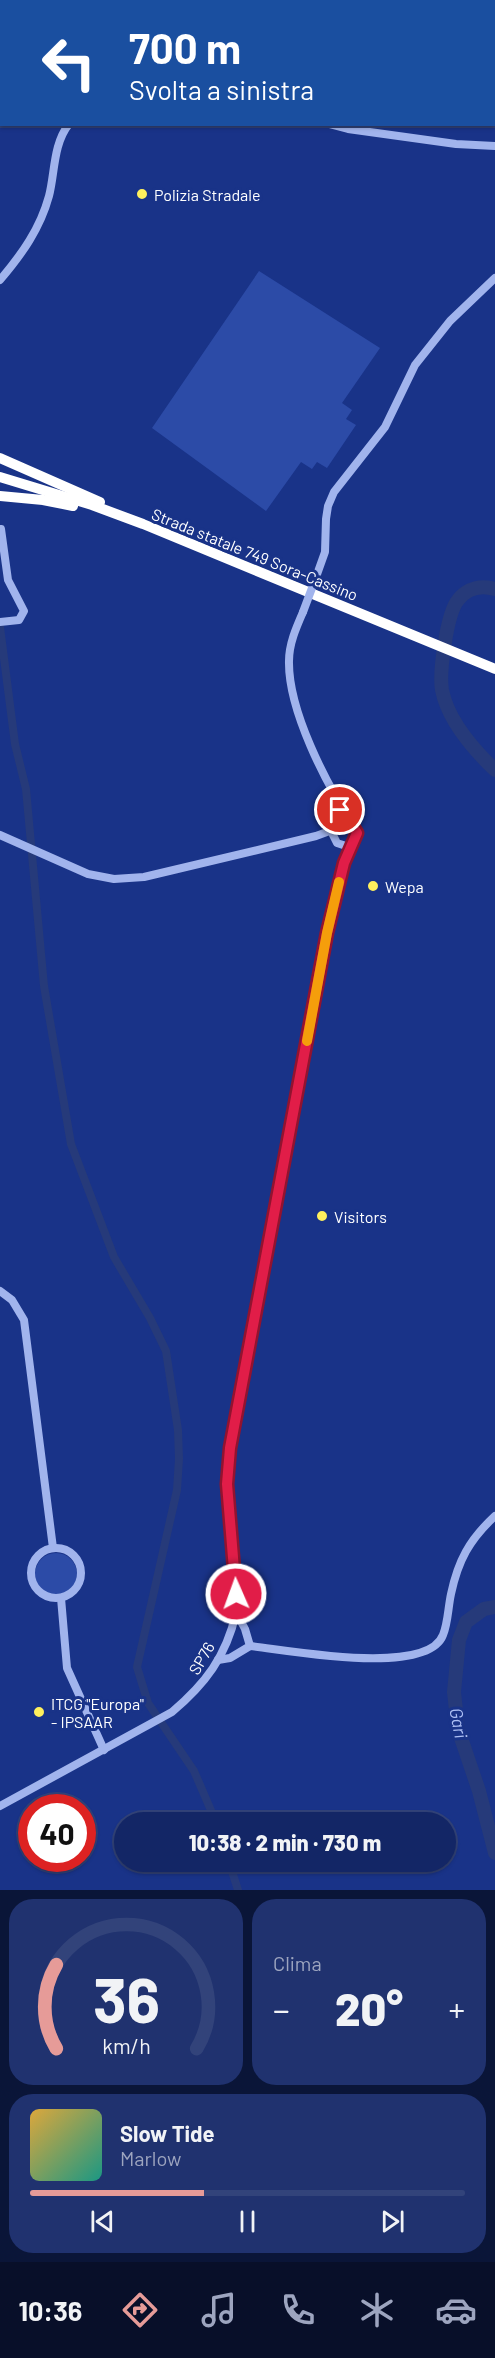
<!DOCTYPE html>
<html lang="it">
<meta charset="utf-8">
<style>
:root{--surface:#132666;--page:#20326f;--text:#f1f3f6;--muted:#9da5bf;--line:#32437a;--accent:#e69b98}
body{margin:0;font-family:Barlow,sans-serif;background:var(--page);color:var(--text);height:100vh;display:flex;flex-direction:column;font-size:22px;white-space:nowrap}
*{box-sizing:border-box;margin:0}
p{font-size:20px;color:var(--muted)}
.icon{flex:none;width:33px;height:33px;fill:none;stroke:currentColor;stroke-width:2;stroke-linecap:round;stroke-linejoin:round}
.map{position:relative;height:1890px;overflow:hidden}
.details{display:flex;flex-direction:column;gap:9px;padding:9px;background:#0a1538;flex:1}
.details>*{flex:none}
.guide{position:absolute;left:0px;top:0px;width:495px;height:126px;box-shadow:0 2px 4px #0004,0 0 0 2px var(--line);background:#1a4fa0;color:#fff;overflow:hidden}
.speed{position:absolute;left:18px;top:1794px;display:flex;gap:12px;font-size:30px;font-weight:700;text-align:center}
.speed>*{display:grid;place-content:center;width:78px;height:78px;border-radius:50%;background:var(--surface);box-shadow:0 2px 4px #0004,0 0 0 2px var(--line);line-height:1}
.speed .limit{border:9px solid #d22;background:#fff;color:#111}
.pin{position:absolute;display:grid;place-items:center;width:51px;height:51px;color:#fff;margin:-26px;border:3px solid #fff;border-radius:50%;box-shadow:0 2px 6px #0007}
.me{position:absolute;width:66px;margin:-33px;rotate:358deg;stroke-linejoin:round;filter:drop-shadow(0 0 4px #0008)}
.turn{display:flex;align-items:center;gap:21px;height:126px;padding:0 30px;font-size:27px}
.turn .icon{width:78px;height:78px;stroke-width:2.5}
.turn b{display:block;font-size:42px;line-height:51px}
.big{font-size:45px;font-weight:800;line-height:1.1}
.details .card{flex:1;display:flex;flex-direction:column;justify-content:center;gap:9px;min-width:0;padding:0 21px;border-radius:24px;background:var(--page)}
.details .dial{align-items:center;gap:0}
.dial svg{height:156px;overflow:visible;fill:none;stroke:var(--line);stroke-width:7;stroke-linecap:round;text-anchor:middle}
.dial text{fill:var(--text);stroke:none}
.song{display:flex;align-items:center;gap:18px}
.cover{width:72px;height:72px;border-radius:9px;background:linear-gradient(135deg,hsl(40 70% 55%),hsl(170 70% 35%))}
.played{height:6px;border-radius:3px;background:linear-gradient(90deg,var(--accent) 40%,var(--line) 40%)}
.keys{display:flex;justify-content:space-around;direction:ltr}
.heat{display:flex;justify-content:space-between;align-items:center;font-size:33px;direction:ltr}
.details .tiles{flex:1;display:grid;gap:9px;grid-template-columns:1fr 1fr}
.card:last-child{grid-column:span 2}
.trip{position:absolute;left:114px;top:1812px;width:342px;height:60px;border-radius:30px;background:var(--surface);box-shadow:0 2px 4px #0004,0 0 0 2px var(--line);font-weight:800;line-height:60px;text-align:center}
.tab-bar{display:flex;height:96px;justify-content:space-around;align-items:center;background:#080f29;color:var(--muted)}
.tab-bar .icon{width:42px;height:42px}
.tab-bar .on{color:var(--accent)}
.tab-bar b{font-size:27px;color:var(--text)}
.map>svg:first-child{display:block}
.green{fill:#2c4ba7}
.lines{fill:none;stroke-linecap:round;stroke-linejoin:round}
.canal{stroke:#263a7a;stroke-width:8}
.river{stroke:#263a7a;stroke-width:14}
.minor{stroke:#a1b4ed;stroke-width:8}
.highway{stroke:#fff;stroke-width:10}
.rail-casing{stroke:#fff;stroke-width:4.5}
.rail{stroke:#193388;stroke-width:2;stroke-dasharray:7;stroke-linecap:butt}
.minor-bridge{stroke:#a1b4ed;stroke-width:8}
.route-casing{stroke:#92132f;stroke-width:15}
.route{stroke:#e11d48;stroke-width:10}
.slow{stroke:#f59e0b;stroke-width:10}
.poi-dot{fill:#fff05d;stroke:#193388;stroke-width:2}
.labels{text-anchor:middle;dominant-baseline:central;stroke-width:6;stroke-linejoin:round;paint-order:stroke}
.poi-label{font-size:16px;fill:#fff;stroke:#193388;text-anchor:start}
.street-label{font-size:16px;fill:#fff;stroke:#193388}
.water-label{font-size:18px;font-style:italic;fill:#adbff4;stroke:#193388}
</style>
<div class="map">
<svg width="495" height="1890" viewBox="0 0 495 1890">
<rect width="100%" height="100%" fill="#193388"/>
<g class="green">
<polygon points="259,271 380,348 342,403 352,410 346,419 356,425 327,468 317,462 312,469 301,462 266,511 152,428"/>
<circle cx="56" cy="1574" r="21"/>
</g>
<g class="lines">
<g class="canal">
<polyline points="0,627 15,744 26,789 44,986 71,1144 114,1257 150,1318 166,1351 178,1430 179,1459 177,1490 137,1667 148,1703 194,1771 216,1822"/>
<polyline points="229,1862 238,1890"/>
</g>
<g class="river">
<path d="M495 589C481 585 467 588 458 600 447 613 439 672 442 690 448 721 473 749 495 770"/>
<polyline points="495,1607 484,1609 466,1622 459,1640 454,1692 458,1729 479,1791 495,1853"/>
</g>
<g class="minor">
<polyline points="283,0 286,2"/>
<polyline points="476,0 478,2"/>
<polyline points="258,2 260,0"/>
<polyline points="405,2 407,0"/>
<polyline points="494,10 495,11"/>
<polyline points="494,72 495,73"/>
<polyline points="329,124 348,129 456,144 495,146"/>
<path d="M0 280C22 254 40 229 49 196 55 173 53 144 69 124"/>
<polyline points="315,580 325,552 326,519 328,506 334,492 385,427 415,365 450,321 495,278"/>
<path d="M303 612C296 628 289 644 289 661 288 710 326 784 353 824"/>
<polyline points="0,622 19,620 24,611 8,580 1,529"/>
<polyline points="0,835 88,874 114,879 144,877 316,836 335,829"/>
<polyline points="0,1291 12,1300 24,1320 53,1548"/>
<circle cx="56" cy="1573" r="25"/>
<polyline points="61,1598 67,1668 104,1750"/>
<path d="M250 1646C288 1650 427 1677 443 1635 448 1623 448 1608 451 1594 458 1561 469 1540 495 1516"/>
<polyline points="218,1660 230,1658 250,1646 245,1629 236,1612"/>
<path d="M0 1806 172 1712C205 1684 226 1657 236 1613 240 1593 235 1569 233 1549 230 1513 227 1484 230 1448L327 934 344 863 357 833 353 824 344 822 336 826 333 835 337 843 346 846 355 842"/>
</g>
<g class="highway">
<polyline points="0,458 100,502"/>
<polyline points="0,477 92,505 143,524 495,669"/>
<polyline points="0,496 43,500 73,506"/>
</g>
<g class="rail-casing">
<g id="rail">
<polyline points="8,0 13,2"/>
<polyline points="24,0 29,2"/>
<polyline points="494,103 495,104"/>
</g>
</g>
<use href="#rail" class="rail"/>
<polyline class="minor-bridge" points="303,612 315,580"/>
</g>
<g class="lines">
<g class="route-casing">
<polyline id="route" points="236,1594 227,1484 230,1448 327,933 344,863 357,833 341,807 340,810"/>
</g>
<use href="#route" class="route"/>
<polyline class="slow" points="307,1041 327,933 339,882"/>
</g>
<g class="poi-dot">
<circle cx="142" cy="194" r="6"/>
<circle cx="373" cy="886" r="6"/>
<circle cx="322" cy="1216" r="6"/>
<circle cx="39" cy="1712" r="6"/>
</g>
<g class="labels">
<g class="poi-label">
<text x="154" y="194">Polizia Stradale</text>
<text x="385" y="886">Wepa</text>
<text x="334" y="1216">Visitors</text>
<text x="51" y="1703">ITCG "Europa"<tspan x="51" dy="18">- IPSAAR</tspan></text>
</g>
<g class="street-label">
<text transform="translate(255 554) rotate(22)">Strada statale 749 Sora-Cassino</text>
<text transform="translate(201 1658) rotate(-60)">SP76</text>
</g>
<g class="water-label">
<text transform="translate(459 1723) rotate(79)">Gari</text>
</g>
</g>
</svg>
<div class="speed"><div class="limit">40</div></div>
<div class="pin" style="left:340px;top:810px;background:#d93025"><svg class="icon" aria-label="arrive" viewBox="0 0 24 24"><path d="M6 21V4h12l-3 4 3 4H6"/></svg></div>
<svg class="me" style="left:236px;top:1594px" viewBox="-20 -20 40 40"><circle r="17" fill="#e11d48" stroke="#fff" stroke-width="3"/><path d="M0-11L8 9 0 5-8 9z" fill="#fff"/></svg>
<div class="trip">10:38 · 2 min · 730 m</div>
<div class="guide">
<div class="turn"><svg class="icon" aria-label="left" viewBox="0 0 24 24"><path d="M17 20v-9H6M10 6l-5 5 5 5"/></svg><div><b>700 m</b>Svolta a sinistra</div></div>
</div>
</div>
<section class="details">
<div class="tiles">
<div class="card dial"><svg viewBox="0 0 100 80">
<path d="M14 69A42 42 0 1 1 86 69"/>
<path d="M14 69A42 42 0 0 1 14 26" stroke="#e69b98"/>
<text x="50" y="56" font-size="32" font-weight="700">36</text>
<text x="50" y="72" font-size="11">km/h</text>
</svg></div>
<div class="card"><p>Clima</p>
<div class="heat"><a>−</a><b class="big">20°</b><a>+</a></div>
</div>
<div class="card">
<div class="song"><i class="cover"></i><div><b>Slow Tide</b><p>Marlow</p></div></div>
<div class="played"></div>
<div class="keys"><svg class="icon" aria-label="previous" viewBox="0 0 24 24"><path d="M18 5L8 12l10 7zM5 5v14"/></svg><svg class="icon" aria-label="pause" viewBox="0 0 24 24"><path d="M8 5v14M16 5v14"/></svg><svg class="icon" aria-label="next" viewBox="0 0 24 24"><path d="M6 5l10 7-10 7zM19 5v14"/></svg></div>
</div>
</div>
</section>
<nav class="tab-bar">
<b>10:36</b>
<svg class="icon on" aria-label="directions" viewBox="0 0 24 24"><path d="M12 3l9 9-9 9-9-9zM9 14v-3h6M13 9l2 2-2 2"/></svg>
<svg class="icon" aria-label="music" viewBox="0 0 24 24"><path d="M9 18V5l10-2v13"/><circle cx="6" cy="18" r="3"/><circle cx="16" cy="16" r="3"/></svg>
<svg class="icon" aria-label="phone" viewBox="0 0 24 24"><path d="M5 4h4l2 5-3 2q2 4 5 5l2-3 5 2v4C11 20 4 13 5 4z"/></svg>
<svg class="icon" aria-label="climate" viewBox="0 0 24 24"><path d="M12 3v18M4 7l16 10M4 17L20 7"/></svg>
<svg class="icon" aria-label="car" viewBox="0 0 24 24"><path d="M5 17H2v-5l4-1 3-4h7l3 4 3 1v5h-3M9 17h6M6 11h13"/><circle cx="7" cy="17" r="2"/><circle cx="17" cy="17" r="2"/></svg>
</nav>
